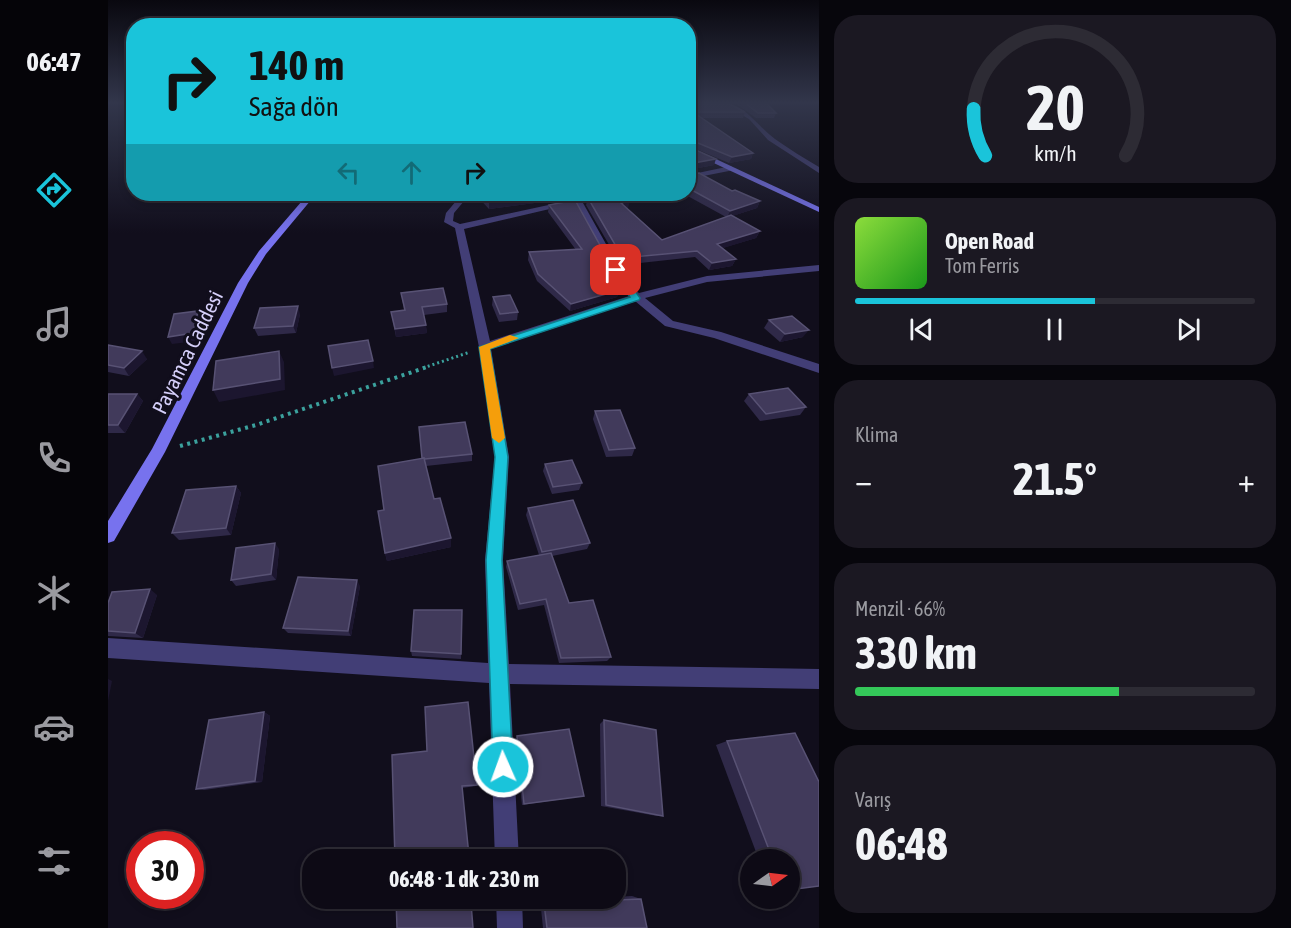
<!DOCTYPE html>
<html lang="tr">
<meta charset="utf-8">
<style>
:root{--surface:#0d0a15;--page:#1b1822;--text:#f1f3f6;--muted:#9a9aa0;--line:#2d2b34;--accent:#1ac4da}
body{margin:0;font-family:"Asap Condensed",sans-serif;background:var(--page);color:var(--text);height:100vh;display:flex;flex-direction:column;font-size:22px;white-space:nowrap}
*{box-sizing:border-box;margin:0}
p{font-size:20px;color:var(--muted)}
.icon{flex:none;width:33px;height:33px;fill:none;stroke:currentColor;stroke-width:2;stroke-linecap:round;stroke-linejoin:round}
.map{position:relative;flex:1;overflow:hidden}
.drawer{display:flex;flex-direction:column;gap:15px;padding:15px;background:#07060c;width:472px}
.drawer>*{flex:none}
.guide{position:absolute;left:18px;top:18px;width:570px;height:183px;border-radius:24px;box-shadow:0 3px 9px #0003,0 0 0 2px var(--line);background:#1ac4da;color:#111;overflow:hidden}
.needle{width:39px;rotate:76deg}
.fabs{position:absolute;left:632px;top:849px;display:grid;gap:12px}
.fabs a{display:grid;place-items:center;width:60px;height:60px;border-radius:50%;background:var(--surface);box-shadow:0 3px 9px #0003,0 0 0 2px var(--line);font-size:30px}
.speed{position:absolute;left:18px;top:831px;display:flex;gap:12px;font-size:30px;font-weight:700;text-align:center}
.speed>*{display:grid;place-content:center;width:78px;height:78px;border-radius:50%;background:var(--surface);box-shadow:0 3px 9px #0003,0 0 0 2px var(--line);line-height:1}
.speed .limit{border:9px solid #d22;background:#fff;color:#111}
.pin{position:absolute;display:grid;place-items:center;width:51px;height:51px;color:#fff;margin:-26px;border-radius:12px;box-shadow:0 3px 9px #0006}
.me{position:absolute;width:66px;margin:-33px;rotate:358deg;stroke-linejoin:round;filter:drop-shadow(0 0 4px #0008)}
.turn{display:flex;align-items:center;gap:21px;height:126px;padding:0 24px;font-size:27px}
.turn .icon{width:78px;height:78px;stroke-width:2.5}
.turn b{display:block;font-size:42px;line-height:51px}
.lanes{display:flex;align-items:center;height:57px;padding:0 24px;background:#0003;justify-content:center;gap:30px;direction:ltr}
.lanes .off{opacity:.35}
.big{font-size:45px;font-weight:700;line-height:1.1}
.drawer .tile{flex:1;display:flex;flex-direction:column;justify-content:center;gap:9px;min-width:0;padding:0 21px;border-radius:24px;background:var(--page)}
.drawer .dial{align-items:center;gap:0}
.dial svg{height:156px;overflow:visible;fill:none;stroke:var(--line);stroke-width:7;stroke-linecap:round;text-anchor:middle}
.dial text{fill:var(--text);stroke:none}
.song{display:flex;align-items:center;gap:18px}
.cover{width:72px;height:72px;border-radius:9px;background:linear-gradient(135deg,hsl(90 70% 55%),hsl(120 70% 35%))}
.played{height:6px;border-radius:3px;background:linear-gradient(90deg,var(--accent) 60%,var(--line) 60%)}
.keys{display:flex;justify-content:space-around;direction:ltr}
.heat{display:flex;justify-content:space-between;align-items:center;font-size:33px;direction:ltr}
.charge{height:9px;border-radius:4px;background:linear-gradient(90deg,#34c759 66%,var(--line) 0)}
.trip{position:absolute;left:194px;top:849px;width:324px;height:60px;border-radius:24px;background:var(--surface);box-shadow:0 3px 9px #0003,0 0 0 2px var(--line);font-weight:700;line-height:60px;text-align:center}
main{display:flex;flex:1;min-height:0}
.tab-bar{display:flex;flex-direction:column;width:108px;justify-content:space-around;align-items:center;background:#050408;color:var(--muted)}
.tab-bar .icon{width:42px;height:42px}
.tab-bar .current{color:var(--accent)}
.tab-bar b{font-size:27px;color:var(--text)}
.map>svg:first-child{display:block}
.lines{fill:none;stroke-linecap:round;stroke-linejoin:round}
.path-far1{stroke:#3ba19d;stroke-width:3;stroke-dasharray:2 3;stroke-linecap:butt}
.path{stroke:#3ba19d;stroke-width:4;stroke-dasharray:3 4.5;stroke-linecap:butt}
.street{fill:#423e76;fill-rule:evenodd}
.secondary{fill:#7772ee;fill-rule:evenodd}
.wall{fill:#2f2948}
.shaded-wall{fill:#1c162f}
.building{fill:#413a5b;stroke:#585274;stroke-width:1.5}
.route{fill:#1ac4da;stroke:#117f8e;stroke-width:1.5}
.slow{fill:#f59e0b}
.labels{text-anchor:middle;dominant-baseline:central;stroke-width:6;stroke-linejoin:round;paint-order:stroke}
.street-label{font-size:21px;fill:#d5cff9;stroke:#110e1c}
</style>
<main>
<nav class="tab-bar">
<b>06:47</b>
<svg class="icon current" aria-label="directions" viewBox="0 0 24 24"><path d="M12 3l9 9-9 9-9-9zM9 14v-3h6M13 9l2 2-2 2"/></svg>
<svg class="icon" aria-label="music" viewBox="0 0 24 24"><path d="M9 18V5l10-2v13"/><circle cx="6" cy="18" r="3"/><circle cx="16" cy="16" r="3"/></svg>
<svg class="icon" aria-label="phone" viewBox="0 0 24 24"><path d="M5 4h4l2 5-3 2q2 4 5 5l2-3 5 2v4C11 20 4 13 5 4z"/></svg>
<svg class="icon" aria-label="climate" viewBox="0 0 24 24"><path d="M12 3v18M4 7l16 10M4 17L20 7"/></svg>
<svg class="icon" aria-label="car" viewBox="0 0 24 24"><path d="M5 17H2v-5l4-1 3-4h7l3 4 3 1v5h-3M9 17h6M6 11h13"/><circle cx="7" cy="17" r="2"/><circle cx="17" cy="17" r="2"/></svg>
<svg class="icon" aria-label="filters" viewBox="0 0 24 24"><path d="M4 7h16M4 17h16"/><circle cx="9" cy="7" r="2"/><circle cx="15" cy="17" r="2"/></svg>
</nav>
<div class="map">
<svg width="711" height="928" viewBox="0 0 711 928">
<rect width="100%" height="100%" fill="#110e1c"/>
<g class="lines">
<polyline class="path-far1" points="315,368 362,352"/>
<polyline class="path" points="72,446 148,425 319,367"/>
<g class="street">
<path d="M613 103C637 103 649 126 667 139 681 149 696 158 711 167V173L660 140 641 119Z"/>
<polygon points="623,166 626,170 580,179 580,175"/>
<path d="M354 194H362L346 213 345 221 352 224 459 201 463 204 356 229 382 341 521 296 512 287 466 201C477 194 497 193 510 194L475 203 521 285 531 293 599 276 711 265V271L599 282 537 298 565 321 613 332 711 364V373L606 338 557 326 527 301 383 349 401 457 395 560 401 664 711 669V689L402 684 411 860H387L381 683 0 658V638L380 663 377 560 387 457 371 347 347 228 336 222 338 213Z"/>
<polygon points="388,898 414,898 415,928 389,928"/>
</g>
<g class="secondary">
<polygon points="580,146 711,207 711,212 580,151"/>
<polygon points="200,194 208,194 158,254 140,283 57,452 6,541 0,543 0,521 44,449 130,283 151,251"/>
</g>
</g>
<g class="wall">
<polygon points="580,103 637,112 635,118 593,118 645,153 643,159 621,163 581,146 581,147 606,165 580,170"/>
<polygon points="622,103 658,103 668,113 666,118 648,118 630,105"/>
<polygon points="580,171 581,174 624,191 652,201 649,208 624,216 652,231 648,238 614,248 628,259 624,266 601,270 587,257 523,264 522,261 511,262 478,205 480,198 520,208 519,208 554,240 618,217 576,194 580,194"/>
<polygon points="310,194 333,194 330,200 310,198"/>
<polygon points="367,194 495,194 381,209"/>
<polygon points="441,205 498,256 497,263 494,264 501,278 512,290 509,297 462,311 429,281 420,260 421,252 468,250 440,212"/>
<polygon points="293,293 339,304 339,312 316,315 319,333 288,337 283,312 296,310"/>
<polygon points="385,297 410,312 409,320 391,322 384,305"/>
<polygon points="192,314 188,333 150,336 146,328"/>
<polygon points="661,320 695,337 672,342 656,328"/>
<polygon points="0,345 39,359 21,376 0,372"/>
<polygon points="0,394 29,394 35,401 17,433 0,433"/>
<polygon points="641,394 698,407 692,415 652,421 636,401"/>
<polygon points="487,411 527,448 524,456 498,457 485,419"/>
<polygon points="364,454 364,461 318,466 326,499 343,538 343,547 279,561 277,553 276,510 314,458"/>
<polygon points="437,464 474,483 471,490 444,494 435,471"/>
<polygon points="128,486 133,493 123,535 71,540 64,533"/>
<polygon points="420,508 482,543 479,549 444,556 461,603 503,657 499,661 451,663 436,605 410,610 398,567 399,561 431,555 418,515"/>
<polygon points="171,549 168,580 128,586 123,580"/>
<polygon points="252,586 243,636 180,633 175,628"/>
<polygon points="49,595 35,638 0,636 0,603"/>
<polygon points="354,610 353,659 304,656 303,651"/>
<polygon points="156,712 162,716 154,782 96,790 88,789"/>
<polygon points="496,720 555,816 549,816 493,806 492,724"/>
<polygon points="409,736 476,796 414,805 407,739"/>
<polygon points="619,741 681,860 651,860 608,745"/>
<polygon points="319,751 369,785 368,786 354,788 360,855 366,854 367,860 287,860"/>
<polygon points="524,896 533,899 539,928 435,928 432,899 507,898 507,897"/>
</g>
<g class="shaded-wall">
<polygon points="645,153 643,159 621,163 624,157"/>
<polygon points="608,159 606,165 580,170 580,164"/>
<polygon points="446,194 495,194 381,209 381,202"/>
<polygon points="522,201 520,208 512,209 513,203"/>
<polygon points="652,201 649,208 619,218 622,211"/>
<polygon points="652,231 648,238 606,251 609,244"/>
<polygon points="628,259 624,266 601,270 604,263"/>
<polygon points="512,290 509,297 462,311 463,304"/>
<polygon points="190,306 192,314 188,333 185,326"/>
<polygon points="90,311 94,319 89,341 64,344 60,337"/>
<polygon points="318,325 319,333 288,337 287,329"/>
<polygon points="701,330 695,337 672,342 677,334"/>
<polygon points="34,351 39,359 21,376 16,368"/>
<polygon points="171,351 176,362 177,390 111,402 105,390"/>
<polygon points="265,361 266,368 226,376 224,368"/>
<polygon points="29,394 35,401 17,433 10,425"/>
<polygon points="128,486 133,493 123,535 118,528"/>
<polygon points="343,538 343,547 279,561 277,553"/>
<polygon points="167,543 171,549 168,580 163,574"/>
<polygon points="249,580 252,586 243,636 240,631"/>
<polygon points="42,589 49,595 35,638 27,633"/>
<polygon points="0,679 4,681 0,701"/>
<polygon points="156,712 162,716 154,782 147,781"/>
</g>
<g class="building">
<polygon points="580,103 620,103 637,112 585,112 645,153 624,157 580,139"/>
<polygon points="637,103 658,103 668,113 650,113"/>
<polygon points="580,141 581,147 608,159 580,164"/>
<polygon points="580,171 581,174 591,173 624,191 627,190 652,201 622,211 580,188"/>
<polygon points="373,194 446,194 381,202"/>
<polygon points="502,194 512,194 522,201 513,203 554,240 623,215 652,231 609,244 628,259 604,263 589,251 525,257 524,254 513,255 480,198"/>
<polygon points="467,200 498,256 488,257 502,275 499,275 512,290 463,304 430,274 421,252 474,249 441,205"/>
<polygon points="335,288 339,304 314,307 318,325 287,329 283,312 297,310 293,293"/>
<polygon points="402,295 410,312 392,314 385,297"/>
<polygon points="190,306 185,326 146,328 152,308"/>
<polygon points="90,311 85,333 60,337 66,314"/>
<polygon points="684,316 701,330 677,334 661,320"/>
<polygon points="260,340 265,361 224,368 220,346"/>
<polygon points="0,345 34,351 16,368 0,365"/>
<polygon points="171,351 172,379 105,390 108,361"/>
<polygon points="680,388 698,407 658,414 641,394"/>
<polygon points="0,394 29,394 10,425 0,425"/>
<polygon points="512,410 527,448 501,450 487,411"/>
<polygon points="357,422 364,454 317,459 316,458 314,458 311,427"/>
<polygon points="316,458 326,499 332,498 343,538 277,553 270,511 276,510 270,466"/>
<polygon points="464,460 474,483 445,487 437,464"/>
<polygon points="128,486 118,528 64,533 78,490"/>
<polygon points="465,500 482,543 434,552 420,508"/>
<polygon points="167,543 163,574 123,580 128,548"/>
<polygon points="443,553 461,603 485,600 503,657 453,658 438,599 412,604 399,561"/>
<polygon points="190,577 249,580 240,631 175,628"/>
<polygon points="42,589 27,633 0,631 0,603 4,592"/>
<polygon points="306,610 354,610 353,654 303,651"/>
<polygon points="360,702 369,785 354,786 361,856 367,855 367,860 287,860 284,755 319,751 317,707"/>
<polygon points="156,712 147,781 88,789 101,720"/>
<polygon points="496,720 548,730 555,816 498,805"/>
<polygon points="461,729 476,796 416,804 409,736"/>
<polygon points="687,733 711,782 711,886 681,890 681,860 665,860 619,741"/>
<polygon points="288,898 372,898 372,901 363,903 365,928 289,928"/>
<polygon points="533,899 539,928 439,928 436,903"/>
</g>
<linearGradient id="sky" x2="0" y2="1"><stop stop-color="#09080f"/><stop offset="0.44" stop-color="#32364b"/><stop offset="1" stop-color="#32364b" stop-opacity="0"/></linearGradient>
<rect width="711" height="233" fill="url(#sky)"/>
<polygon class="route" points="505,268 511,268 532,298 531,300 382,349 400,457 394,560 405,767 402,774 395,777 388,774 385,767 378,560 387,457 371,347 522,297 503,270"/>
<polygon class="slow" points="402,335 411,338 382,349 397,438 391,443 384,438 371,347"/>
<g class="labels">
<g class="street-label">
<text transform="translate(79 352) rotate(-64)">Payamca Caddesi</text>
</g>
</g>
</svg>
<div class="fabs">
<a><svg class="needle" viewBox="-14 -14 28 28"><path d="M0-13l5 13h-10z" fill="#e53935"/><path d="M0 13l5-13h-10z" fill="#9a9aa0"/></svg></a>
</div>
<div class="speed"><div class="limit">30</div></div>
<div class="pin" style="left:508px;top:270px;background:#d93025"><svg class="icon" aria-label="arrive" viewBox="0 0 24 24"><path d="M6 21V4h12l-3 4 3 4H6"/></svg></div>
<svg class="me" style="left:395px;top:767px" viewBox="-20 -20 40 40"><circle r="17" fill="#1ac4da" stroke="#fff" stroke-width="3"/><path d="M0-11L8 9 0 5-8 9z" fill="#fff"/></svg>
<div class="trip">06:48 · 1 dk · 230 m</div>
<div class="guide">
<div class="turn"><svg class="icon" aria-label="right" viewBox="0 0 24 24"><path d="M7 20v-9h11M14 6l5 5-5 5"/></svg><div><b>140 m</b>Sağa dön</div></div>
<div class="lanes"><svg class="icon off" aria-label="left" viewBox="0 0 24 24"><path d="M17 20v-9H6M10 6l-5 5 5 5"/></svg><svg class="icon off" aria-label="ahead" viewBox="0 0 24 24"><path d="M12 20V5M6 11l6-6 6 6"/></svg><svg class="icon" aria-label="right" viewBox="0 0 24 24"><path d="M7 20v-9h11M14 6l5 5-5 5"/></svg></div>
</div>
</div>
<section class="drawer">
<div class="tile dial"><svg viewBox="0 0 100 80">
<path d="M14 69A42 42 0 1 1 86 69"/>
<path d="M14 69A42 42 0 0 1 8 45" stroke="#1ac4da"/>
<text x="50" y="56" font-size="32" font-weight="700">20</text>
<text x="50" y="72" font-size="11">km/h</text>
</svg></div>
<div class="tile">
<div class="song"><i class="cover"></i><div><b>Open Road</b><p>Tom Ferris</p></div></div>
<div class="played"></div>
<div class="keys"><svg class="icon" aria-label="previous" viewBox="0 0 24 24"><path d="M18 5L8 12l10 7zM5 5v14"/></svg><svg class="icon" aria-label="pause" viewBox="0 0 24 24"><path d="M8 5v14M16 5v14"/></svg><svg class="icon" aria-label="next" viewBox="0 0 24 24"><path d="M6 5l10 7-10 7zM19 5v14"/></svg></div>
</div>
<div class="tile"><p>Klima</p>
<div class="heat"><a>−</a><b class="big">21.5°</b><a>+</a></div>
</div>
<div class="tile"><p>Menzil · 66%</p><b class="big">330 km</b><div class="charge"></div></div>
<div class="tile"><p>Varış</p><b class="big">06:48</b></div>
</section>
</main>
